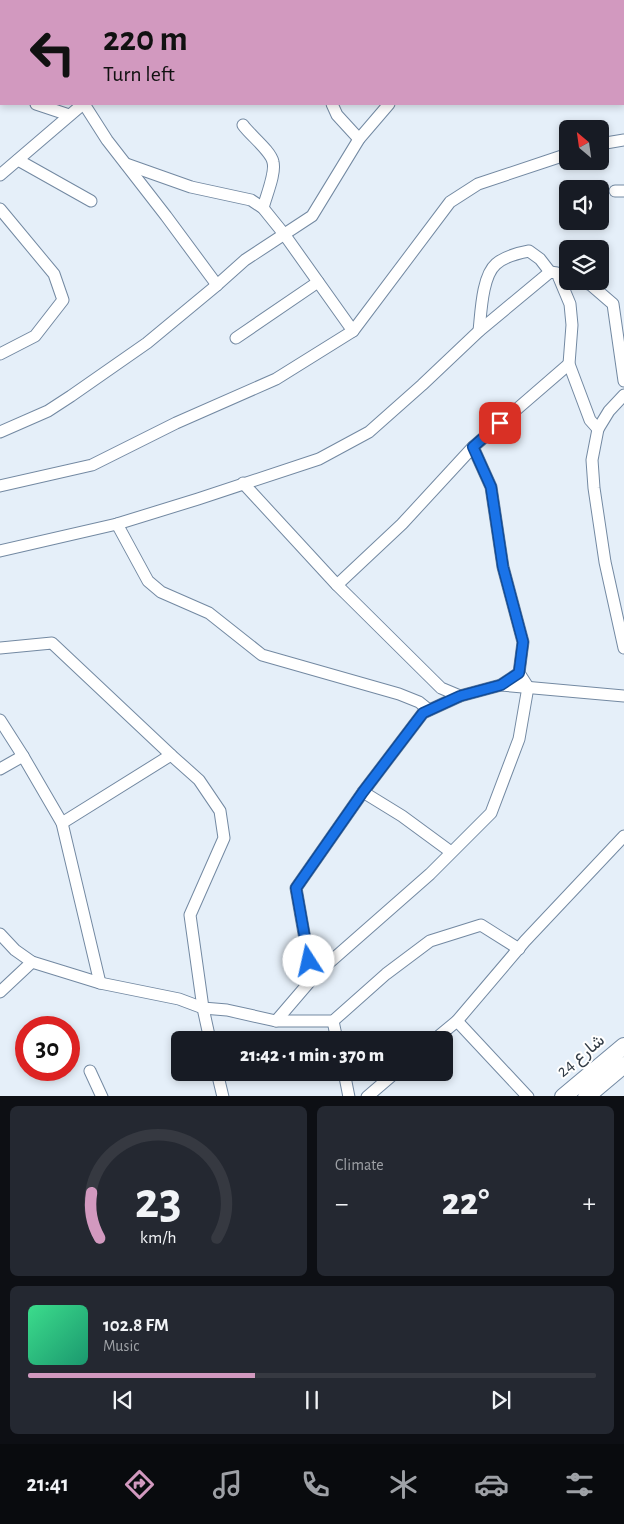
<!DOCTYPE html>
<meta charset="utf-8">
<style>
:root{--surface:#171b24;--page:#242831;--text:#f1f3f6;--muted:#9ea1a6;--line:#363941;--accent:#d299bf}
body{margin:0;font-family:"Alegreya Sans",Vazirmatn,sans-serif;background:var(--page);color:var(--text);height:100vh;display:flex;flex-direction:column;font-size:19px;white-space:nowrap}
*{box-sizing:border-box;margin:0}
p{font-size:16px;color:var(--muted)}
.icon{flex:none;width:28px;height:28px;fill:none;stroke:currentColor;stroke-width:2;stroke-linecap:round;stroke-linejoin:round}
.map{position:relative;height:1096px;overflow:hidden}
.sheet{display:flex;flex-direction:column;gap:10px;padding:10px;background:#0d0f14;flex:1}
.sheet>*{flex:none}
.banner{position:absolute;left:0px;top:0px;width:625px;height:105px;box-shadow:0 2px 8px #0003;background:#d299bf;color:#111;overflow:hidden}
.needle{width:32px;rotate:331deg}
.tools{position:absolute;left:559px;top:120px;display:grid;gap:10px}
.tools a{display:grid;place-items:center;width:50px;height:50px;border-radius:8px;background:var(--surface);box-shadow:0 2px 8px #0003;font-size:25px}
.speed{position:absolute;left:15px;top:1016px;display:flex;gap:10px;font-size:25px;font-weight:700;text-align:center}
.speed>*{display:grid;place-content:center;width:65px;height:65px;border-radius:50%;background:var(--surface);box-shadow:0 2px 8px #0003;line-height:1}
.speed .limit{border:8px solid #d22;background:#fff;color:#111}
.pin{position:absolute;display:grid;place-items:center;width:42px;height:42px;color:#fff;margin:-21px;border-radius:10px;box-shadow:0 2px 8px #0006}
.me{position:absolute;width:55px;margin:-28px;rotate:350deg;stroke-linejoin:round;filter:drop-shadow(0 0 4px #0008)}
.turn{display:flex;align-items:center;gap:18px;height:105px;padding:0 20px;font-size:22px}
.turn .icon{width:65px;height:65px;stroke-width:2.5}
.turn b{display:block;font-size:35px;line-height:42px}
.big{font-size:38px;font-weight:800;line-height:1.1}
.sheet .card{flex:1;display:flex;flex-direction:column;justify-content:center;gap:8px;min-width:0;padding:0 18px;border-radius:8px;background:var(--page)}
.sheet .dial{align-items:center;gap:0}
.dial svg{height:130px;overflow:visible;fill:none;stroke:var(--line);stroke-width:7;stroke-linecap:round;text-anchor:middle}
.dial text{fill:var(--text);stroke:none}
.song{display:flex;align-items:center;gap:15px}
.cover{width:60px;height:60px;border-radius:8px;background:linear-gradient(135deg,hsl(150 70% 55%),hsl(160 70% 35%))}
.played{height:5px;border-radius:2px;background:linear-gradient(90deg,var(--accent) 40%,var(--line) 40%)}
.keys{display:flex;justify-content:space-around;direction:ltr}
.heat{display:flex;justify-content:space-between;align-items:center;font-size:28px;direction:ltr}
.sheet .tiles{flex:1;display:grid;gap:10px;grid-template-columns:1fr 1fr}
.card:last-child{grid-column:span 2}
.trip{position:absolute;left:171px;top:1031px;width:282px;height:50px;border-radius:8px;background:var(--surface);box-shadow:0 2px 8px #0003;font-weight:800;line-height:50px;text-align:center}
.tab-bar{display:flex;height:80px;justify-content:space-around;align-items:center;background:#090b0e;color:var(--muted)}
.tab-bar .icon{width:35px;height:35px}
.tab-bar .current{color:var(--accent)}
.tab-bar b{font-size:22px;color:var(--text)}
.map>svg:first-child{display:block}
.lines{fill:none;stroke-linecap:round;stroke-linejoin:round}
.street-casing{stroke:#7389a2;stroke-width:13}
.secondary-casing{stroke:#7389a2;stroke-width:18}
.street{stroke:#fff;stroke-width:11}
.secondary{stroke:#fff;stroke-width:16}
.route-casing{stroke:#114b97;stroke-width:12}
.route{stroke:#1a73e8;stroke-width:9}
.labels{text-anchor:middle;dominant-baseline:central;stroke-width:4;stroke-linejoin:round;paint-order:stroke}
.street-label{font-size:18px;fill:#323c46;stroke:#fff}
</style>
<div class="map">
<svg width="624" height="1097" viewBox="0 0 624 1097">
<rect width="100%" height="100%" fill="#e5eff9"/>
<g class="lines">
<g class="street-casing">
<g id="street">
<polyline points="309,0 310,1"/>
<polyline points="80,1 80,0"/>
<polyline points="0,20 1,21"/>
<polyline points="0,90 1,90"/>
<polyline points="36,104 69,115"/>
<polyline points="84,104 107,140 166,216 217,285 245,260 312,216 359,139 389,104"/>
<polyline points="332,104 337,115 359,139"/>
<path d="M243 125C250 135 271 151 273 162 276 173 266 196 263 208"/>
<polyline points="600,144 624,140"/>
<polyline points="18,160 91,201"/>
<polyline points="126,164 191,187 251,200 263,208 284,234 353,331"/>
<polyline points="0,175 83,104"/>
<polyline points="615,191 624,191"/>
<polyline points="0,209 54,274 63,300 35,336 0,354"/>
<polyline points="580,281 591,285 613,304 624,381"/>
<path d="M479 331C481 313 482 276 496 264 505 256 518 253 529 251L540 259 550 272"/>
<polyline points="236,338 318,282"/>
<polyline points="598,429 609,411 624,395"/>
<polyline points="0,432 48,411 71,396 147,343 217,285"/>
<polyline points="243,483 337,585 441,688 460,696"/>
<polyline points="0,486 92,465 176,423 276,379 353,331 450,202 478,184 568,154"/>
<polyline points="117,524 148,581 161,592 209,613 262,655 399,694 419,702 429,710"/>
<polyline points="0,551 117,524 198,499 319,459 369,432 422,385 479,331 550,272 557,273 570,304 572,325 569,364 590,420 598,429 592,460 594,488 605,562 624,648"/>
<polyline points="337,585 402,524 473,447 569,364"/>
<polyline points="0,648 52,643 171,755 199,780 220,811 224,838 190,915 203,1008 227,1010 276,1021 312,979 331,961 430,874 491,813 519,739 528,687 519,673 523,642 503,567 491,487 473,447"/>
<polyline points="501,685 624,696"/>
<polyline points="0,720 23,756 62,823 100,983"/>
<polyline points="0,769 23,756"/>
<polyline points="363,792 402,816 451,852"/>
<polyline points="62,823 171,755"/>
<polyline points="0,934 15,950 32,962 100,983 179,999 203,1008 210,1040"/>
<polyline points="312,979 296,888 363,792 423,713 460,696 501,685 519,673"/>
<polyline points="0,992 32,962"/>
<polyline points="276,1021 333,1021 386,974 430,941 481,925 519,949"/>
<polyline points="333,1021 337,1040"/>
<polyline points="457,1021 528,1097"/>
<polyline points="434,1040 457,1021 525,941 624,836"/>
<polyline points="90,1071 102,1097"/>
<polyline points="217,1072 223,1097"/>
<polyline points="344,1072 349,1097"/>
<polyline points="367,1097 396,1072"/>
</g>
</g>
<g class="secondary-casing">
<g id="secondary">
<polyline points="563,1097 624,1046"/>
<polyline points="586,1097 624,1065"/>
</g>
</g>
<use href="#street" class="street"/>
<use href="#secondary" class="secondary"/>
</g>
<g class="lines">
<g class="route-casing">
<polyline id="route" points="309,961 296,888 363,792 423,713 460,696 501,685 519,673 523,642 503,567 491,487 473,447 500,423"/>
</g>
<use href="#route" class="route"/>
</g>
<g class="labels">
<g class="street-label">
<text transform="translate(581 1056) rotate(-40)">شارع 24</text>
</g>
</g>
</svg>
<div class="tools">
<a><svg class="needle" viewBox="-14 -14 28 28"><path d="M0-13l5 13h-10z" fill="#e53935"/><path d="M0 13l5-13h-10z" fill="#9ea1a6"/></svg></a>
<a><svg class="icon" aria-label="sound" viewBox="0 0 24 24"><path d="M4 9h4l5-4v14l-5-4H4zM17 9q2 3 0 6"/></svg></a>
<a><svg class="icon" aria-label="layers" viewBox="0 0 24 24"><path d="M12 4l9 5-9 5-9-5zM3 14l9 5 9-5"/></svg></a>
</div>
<div class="speed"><div class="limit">30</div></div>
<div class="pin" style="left:500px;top:423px;background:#d93025"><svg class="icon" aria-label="arrive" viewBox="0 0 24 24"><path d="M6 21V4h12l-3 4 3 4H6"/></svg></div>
<svg class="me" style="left:309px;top:961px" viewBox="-20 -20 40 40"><circle r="19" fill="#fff"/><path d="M0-13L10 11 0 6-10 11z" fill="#1a73e8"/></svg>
<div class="trip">21:42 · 1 min · 370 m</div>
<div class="banner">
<div class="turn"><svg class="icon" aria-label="left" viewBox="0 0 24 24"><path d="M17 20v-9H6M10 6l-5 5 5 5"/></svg><div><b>220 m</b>Turn left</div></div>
</div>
</div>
<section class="sheet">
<div class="tiles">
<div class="card dial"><svg viewBox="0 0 100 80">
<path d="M14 69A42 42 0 1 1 86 69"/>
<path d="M14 69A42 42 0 0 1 9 41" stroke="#d299bf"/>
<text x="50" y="56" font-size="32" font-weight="700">23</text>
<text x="50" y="72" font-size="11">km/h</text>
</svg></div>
<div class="card"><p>Climate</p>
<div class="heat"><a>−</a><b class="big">22°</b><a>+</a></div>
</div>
<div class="card">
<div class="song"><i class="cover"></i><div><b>102.8 FM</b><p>Music</p></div></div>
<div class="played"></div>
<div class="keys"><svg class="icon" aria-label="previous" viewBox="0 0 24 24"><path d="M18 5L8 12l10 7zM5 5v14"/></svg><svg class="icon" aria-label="pause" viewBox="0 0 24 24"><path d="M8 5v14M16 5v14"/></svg><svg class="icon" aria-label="next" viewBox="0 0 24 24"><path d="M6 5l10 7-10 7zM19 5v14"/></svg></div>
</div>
</div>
</section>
<nav class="tab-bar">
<b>21:41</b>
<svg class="icon current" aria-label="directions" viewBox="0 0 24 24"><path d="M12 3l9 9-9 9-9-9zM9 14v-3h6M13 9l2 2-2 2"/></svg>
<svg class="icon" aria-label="music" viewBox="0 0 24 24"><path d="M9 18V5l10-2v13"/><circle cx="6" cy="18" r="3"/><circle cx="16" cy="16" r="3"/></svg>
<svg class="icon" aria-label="phone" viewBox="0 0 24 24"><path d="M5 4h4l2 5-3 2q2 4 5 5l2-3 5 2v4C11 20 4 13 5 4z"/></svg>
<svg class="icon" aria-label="climate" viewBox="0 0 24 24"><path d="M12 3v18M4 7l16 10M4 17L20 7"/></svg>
<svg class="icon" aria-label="car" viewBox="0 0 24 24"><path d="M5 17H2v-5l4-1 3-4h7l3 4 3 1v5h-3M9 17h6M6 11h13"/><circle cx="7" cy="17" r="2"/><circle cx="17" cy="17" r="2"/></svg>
<svg class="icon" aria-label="filters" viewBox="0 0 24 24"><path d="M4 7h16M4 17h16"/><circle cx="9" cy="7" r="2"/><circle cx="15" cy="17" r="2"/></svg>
</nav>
